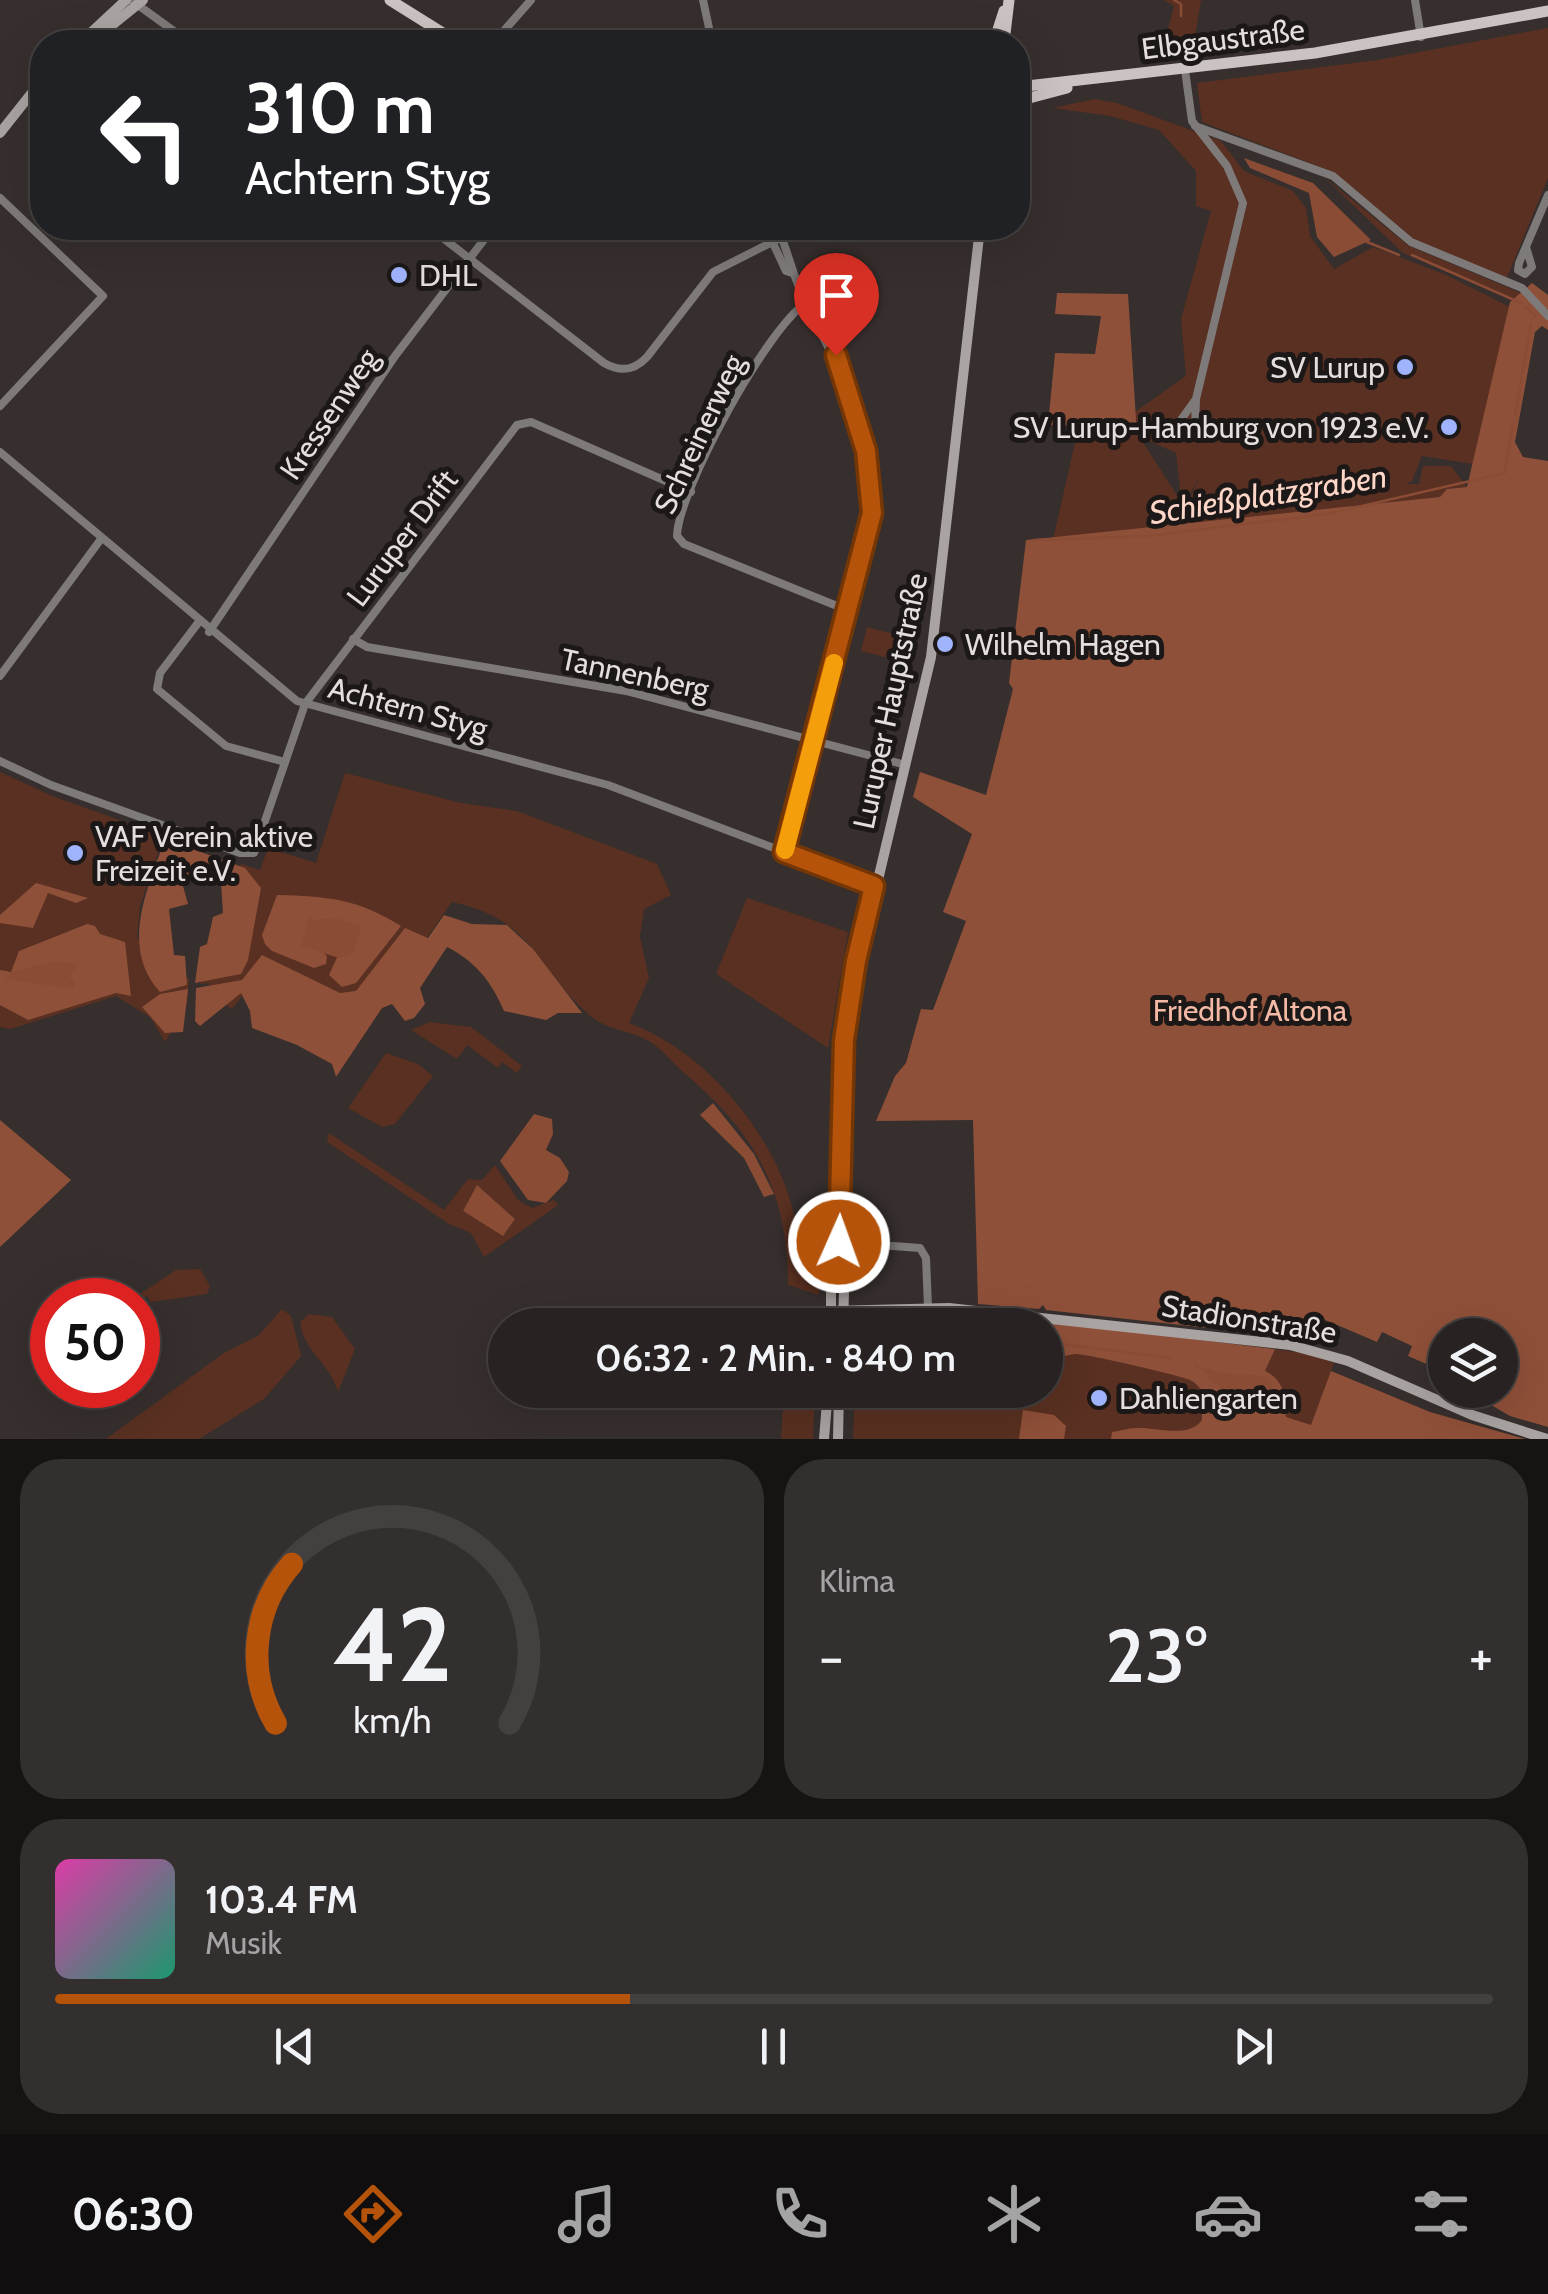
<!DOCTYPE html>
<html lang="de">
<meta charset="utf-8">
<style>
:root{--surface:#282322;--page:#342f2f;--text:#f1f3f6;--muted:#a5a4a5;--line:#444040;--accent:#b45309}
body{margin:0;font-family:Cabin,sans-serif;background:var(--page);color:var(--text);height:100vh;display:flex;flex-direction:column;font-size:38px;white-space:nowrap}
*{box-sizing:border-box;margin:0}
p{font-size:32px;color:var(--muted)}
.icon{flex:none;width:55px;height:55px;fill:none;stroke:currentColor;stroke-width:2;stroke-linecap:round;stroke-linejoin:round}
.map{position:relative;height:1439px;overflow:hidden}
.panel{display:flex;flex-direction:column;gap:20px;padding:20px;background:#161313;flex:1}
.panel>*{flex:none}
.hud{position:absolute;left:30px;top:30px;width:1000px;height:210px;border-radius:40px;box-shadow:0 10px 40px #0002,0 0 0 2px var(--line);background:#202124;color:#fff;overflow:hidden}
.buttons{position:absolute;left:1428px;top:1318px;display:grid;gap:20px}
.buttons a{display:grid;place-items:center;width:90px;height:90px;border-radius:50%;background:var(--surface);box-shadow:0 10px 40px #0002,0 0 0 2px var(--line);font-size:50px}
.speed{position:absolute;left:30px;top:1278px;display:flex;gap:20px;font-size:50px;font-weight:700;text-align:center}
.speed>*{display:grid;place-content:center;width:130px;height:130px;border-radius:50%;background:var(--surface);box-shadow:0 10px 40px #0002,0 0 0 2px var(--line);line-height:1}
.speed .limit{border:15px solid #d22;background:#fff;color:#111}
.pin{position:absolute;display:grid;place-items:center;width:85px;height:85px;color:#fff;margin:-102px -42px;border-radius:50% 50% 50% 0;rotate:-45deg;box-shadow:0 0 10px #0007}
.pin .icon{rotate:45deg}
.me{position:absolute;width:110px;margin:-55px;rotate:2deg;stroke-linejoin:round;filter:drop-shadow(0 0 8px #0008)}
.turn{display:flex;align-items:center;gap:35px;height:210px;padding:0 50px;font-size:45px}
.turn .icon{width:130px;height:130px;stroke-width:2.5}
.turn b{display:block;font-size:70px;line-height:85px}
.big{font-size:75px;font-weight:600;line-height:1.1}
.panel .card{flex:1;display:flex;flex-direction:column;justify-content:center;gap:15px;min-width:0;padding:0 35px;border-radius:40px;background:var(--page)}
.panel .dial{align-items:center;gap:0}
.dial svg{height:260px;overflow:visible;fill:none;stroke:var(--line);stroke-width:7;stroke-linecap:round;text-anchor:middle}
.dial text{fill:var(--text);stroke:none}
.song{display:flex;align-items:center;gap:30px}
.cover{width:120px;height:120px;border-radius:15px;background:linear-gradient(135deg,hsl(320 70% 55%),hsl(160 70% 35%))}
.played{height:10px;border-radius:5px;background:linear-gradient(90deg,var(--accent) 40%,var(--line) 40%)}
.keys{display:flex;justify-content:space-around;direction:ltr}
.heat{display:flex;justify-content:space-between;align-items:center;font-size:55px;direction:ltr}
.panel .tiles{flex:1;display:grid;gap:20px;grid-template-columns:1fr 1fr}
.card:last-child{grid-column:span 2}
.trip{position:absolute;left:488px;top:1308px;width:575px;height:100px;border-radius:50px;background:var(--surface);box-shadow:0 10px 40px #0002,0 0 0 2px var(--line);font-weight:600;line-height:100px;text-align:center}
.dock{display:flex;height:160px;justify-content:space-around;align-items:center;background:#100e0e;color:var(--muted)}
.dock .icon{width:70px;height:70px}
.dock .current{color:var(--accent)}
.dock b{font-size:45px;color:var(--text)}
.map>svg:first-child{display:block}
.green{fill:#593021;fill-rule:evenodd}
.forest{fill:#8f5039}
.water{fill:#8a4c35}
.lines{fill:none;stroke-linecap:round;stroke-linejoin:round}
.stream{stroke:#8a4c35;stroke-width:2.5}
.street{stroke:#7d7a79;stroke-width:8}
.secondary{stroke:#a9a3a1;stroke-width:10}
.primary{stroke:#cac3c1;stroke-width:11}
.route-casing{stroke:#753606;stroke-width:25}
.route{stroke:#b45309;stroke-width:18}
.slow{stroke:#f59e0b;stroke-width:18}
.poi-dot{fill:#a0b3fd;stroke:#1b1817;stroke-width:4}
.labels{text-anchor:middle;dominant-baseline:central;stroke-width:10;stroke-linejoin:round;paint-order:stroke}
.street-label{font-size:30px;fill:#e4dfde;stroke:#1b1817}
.poi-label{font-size:30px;fill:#e4dfde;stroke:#1b1817;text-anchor:start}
.park-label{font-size:30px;fill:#f3b9a5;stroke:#1b1817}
.water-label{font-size:32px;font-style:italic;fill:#fed6c8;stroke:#1b1817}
</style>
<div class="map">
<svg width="1548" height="1439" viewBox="0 0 1548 1439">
<rect width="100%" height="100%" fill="#362f2d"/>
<g class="green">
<polygon points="1164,0 1201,0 1193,50 1162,53 1174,6"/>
<polygon points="1548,28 1548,178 1506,280 1411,240 1328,170 1202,122 1197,83 1377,60"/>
<path d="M1094 99 1117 103 1221 141 1244 171 1293 191 1306 208 1310 236 1334 269 1373 247 1444 274 1510 307 1479 465 1422 456 1412 481 1406 484H1419L1423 466H1451L1467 487 1447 489 1441 497 1053 540 1076 438 1137 435 1135 412 1186 376 1181 319 1211 211 1196 206V171L1159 130 1110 116 1053 108ZM1139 436 1176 453 1181 497 1189 496 1199 478 1190 499 1180 500Z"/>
<polygon points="1324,177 1409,246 1521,293 1513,300 1403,253"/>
<polygon points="867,627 914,639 908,663 861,651"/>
<polygon points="0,772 55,797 164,836 140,906 137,938 189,979 187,1005 165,1042 150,1017 116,996 11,1029 0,1027"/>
<path d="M345 773 461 803 517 811 657 864 671 895 644 909 640 936 649 978 629 1023C714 1054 792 1154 799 1245L822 1247 819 1295 788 1285C788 1189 754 1132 683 1072 672 1062 661 1048 649 1041 627 1029 607 1031 588 1014 535 966 534 920 452 902L388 993 243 995 232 1009 214 997 209 983 200 984 241 864 260 870 268 848 316 863Z"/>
<polygon points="747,898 848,932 828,1048 716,974"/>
<polygon points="430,1022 471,1027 522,1066 517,1073 502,1062 498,1068 467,1045 457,1059 411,1030"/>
<polygon points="386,1053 418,1064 433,1076 395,1124 382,1127 348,1108"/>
<path d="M329 1133 444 1210 468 1179 482 1180 495 1165 518 1200 532 1208 554 1200 558 1205 484 1257 471 1233 449 1224 327 1142ZM477 1185 515 1219 504 1235 463 1211Z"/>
<polygon points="200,1269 210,1286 207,1294 151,1302 147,1296 138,1301 137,1296 176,1270"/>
<polygon points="282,1309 291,1316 301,1356 264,1399 199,1439 106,1439 224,1353 258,1336"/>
<path d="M309 1314 332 1317 355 1349 338 1392C331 1364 303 1351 300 1322Z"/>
<polygon points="867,1318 1042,1321 1305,1353 1334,1363 1331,1371 1430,1412 1525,1439 853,1439 855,1390 1045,1390 1045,1325 865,1325"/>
<polygon points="784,1390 815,1390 813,1439 781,1439"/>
</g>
<g class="forest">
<polygon points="1532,283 1548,295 1548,330 1542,326 1535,332 1515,442 1523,457 1548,461 1548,1427 1510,1416 1467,1391 1500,1390 1500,1335 1445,1335 1445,1372 1408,1356 1412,1346 1382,1332 1377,1342 1316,1316 1311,1326 1291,1337 1046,1310 1043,1305 1039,1309 978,1304 973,1120 876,1121 895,1076 906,1063 921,1009 933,1010 966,921 943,912 972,834 913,797 920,772 986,795 1013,689 1009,683 1026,540 1440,497 1447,489 1467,487 1510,302"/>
<polygon points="1057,293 1128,294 1137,435 1076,438 1078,426 1048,425 1055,353 1095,354 1101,316 1055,314"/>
<path d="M165 839 245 868 261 888 248 960 241 974 195 983 200 947 207 944 213 917 223 913 221 883H216L213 874 187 876 183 886 188 904 169 909 174 955 185 956 187 985 160 992C119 947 148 888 165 839Z"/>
<polygon points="36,883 88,898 76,903 48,893 33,928 0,923 0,915"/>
<path d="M277 895C327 896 358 899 401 926L356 983 342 987 329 975 340 951 321 950 327 956 326 964 314 968 272 951 265 944 262 935Z"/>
<path d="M444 915 472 924 507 925 533 949 582 1013H558L546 1020 504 1011C491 981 476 962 447 947L420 988 425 1004 414 1018 405 1021 392 1004 382 1008 336 1077 332 1064 297 1045 252 1028 250 1011 241 993 200 1026 195 1021 196 988 242 980 262 955 340 993 356 991 405 928 428 938Z"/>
<polygon points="87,924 95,926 100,934 125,942 131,996 116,993 28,1020 0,1005 0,970 11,972 19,951"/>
<polygon points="188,989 183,1032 165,1033 142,1007 160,994"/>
<polygon points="0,1120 71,1180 0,1247"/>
<path d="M924 1313 1042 1321 1275 1349 1265 1371C1285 1380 1285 1398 1286 1417L1311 1425 1331 1371 1430 1412 1525 1439H1111L1112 1432C1120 1431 1129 1428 1136 1428 1159 1427 1188 1439 1202 1420V1391C1198 1386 1196 1383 1190 1380 1182 1376 1084 1353 1075 1354 1064 1356 1058 1358 1045 1356V1325H865L867 1318Z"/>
<polygon points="1023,1410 1054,1415 1066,1426 1064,1439 1019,1439"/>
</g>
<g class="water">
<polygon points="1244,158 1313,183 1371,240 1334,257 1317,237 1309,193 1250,168"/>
<polygon points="310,915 313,920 336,918 362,926 353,953 339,958 301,946"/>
<polygon points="55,961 75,963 76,969 69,976 75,982 73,989 5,979 12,972"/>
<polygon points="713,1103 754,1154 774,1194 764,1197 744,1158 700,1115"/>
<polygon points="534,1114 552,1119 553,1134 546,1150 560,1158 569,1172 567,1181 546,1203 528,1200 500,1161"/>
<polygon points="477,1185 515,1219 503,1236 463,1211"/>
<path d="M1209 1368C1228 1378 1249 1371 1270 1379L1273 1387 1260 1397C1233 1396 1217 1391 1202 1369Z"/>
</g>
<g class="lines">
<g class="stream">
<polyline points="1174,0 1181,4 1181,16"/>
<polyline points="1367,242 1399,255"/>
<polyline points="1412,255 1521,303"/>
<polyline points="1526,307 1536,316"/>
<polyline points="1515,415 1531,324"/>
<polyline points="1505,470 1513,424"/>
<polyline points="1034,540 1149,536 1327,514 1505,473"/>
<polyline points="1045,1342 1170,1358"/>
<polyline points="1195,1365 1202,1369"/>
</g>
<g class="street">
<polyline points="131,0 189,42"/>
<polyline points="703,0 712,42"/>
<polyline points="1415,0 1421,37"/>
<polyline points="494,42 531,0"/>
<polyline points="1185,70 1192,121 1227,166 1243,203 1196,399 1195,427 1183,434 1178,424 1196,399"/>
<polyline points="1195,126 1333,176 1411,242 1522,288 1548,316"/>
<polyline points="0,198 103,296 0,406"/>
<path d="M430 228 604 363C620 372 634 371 647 357L713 272 782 237"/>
<polyline points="766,228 786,271 792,273"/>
<path d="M778 228C788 252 793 276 804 299 839 370 883 444 869 526L785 852"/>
<polyline points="1526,247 1532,267 1525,274 1518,270 1519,263 1548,195"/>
<path d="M806 303C767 328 678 491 677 536L684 544 847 610"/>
<polyline points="0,452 297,701 608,785 874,886"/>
<polyline points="198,623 160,673 157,689 226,746 285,762"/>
<polyline points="209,632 395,356 493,228"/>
<polyline points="353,639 367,647 626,691 906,765"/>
<polyline points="0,676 101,539"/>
<polyline points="0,761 51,785 240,853 254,853 305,704 517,425 531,422 691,492"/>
<polyline points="839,1242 920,1248 926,1258 928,1307"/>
</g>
<g class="secondary">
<polyline points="81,42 126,0"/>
<polyline points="91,42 143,0"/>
<polyline points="0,133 42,80"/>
<polyline points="830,1311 949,1308 1290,1345 1348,1361 1472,1415 1547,1439"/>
<polyline points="831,1325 831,1256 839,1242"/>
<polyline points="843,1325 845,1258 839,1242 847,1010 931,657 980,228"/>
<polyline points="824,1439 828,1390"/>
<polyline points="838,1439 839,1390"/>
</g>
<g class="primary">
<polyline points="390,0 457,42"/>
<polyline points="994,42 1004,11"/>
<polyline points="1004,42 1009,0"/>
<polyline points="1018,87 1315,53 1548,11"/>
<polyline points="1018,101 1067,88"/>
</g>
</g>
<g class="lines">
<g class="route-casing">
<polyline id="route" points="836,355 866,451 872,513 784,852 874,886 856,961 844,1040 839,1242"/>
</g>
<use href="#route" class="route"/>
<polyline class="slow" points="785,850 834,663"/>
</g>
<g class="poi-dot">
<circle cx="399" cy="275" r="10"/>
<circle cx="1405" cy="367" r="10"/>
<circle cx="1449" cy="427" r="10"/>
<circle cx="945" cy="644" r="10"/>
<circle cx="75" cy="853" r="10"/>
<circle cx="1099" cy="1398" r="10"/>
</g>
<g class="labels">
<g class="street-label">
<text transform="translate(1223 39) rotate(-7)">Elbgaustraße</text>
<text transform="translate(329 414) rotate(-56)">Kressenweg</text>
<text transform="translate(699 434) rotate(-65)">Schreinerweg</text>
<text transform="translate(402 538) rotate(-53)">Luruper Drift</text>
<text transform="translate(635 674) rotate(12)">Tannenberg</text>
<text transform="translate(890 701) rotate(-78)">Luruper Hauptstraße</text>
<text transform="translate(408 708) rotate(15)">Achtern Styg</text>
<text transform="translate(1249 1319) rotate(9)">Stadionstraße</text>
</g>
<g class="poi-label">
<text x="419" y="275">DHL</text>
<text x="1385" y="367" text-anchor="end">SV Lurup</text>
<text x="1429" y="427" text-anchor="end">SV Lurup-Hamburg von 1923 e.V.</text>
<text x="965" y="644">Wilhelm Hagen</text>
<text x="95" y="836">VAF Verein aktive<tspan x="95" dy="34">Freizeit e.V.</tspan></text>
<text x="1119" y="1398">Dahliengarten</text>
</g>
<g class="park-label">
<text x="1250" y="1010">Friedhof Altona</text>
</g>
<g class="water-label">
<text transform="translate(1268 494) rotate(-9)">Schießplatzgraben</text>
</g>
</g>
</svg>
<div class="buttons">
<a><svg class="icon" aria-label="layers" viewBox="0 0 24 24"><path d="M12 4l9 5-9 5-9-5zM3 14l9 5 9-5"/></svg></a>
</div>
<div class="speed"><div class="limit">50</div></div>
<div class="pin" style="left:836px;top:355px;background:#d93025"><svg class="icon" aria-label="arrive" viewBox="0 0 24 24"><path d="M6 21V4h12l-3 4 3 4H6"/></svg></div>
<svg class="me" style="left:839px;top:1242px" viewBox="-20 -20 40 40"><circle r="17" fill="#b45309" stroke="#fff" stroke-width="3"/><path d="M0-11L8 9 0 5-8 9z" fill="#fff"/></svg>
<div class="trip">06:32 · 2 Min. · 840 m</div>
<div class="hud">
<div class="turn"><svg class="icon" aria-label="left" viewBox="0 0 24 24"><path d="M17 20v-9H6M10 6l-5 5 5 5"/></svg><div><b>310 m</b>Achtern Styg</div></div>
</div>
</div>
<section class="panel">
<div class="tiles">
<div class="card dial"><svg viewBox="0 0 100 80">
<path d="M14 69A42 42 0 1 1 86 69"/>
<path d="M14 69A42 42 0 0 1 19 20" stroke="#b45309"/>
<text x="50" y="56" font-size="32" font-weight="700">42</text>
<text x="50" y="72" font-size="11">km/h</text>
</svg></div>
<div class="card"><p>Klima</p>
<div class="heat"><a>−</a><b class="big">23°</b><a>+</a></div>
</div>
<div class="card">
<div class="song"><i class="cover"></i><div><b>103.4 FM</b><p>Musik</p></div></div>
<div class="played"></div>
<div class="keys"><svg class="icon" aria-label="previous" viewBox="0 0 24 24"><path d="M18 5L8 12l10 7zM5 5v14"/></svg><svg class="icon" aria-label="pause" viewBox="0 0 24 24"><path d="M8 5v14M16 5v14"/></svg><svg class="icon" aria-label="next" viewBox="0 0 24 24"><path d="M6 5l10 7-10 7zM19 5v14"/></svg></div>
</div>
</div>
</section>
<nav class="dock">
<b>06:30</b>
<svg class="icon current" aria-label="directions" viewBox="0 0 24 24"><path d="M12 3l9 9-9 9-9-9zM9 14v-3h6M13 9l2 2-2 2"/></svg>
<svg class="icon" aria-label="music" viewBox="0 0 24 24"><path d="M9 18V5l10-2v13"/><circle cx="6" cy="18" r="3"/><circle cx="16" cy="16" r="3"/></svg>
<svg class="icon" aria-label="phone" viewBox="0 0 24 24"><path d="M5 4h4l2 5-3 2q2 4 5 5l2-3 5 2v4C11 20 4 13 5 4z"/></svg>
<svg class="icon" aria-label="climate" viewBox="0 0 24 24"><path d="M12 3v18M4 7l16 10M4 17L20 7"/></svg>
<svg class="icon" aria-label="car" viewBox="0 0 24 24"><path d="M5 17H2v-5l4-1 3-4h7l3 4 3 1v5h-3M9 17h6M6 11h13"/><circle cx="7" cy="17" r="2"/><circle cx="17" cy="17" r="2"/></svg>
<svg class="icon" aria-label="filters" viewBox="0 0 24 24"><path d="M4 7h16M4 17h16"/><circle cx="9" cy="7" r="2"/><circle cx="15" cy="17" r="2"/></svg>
</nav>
